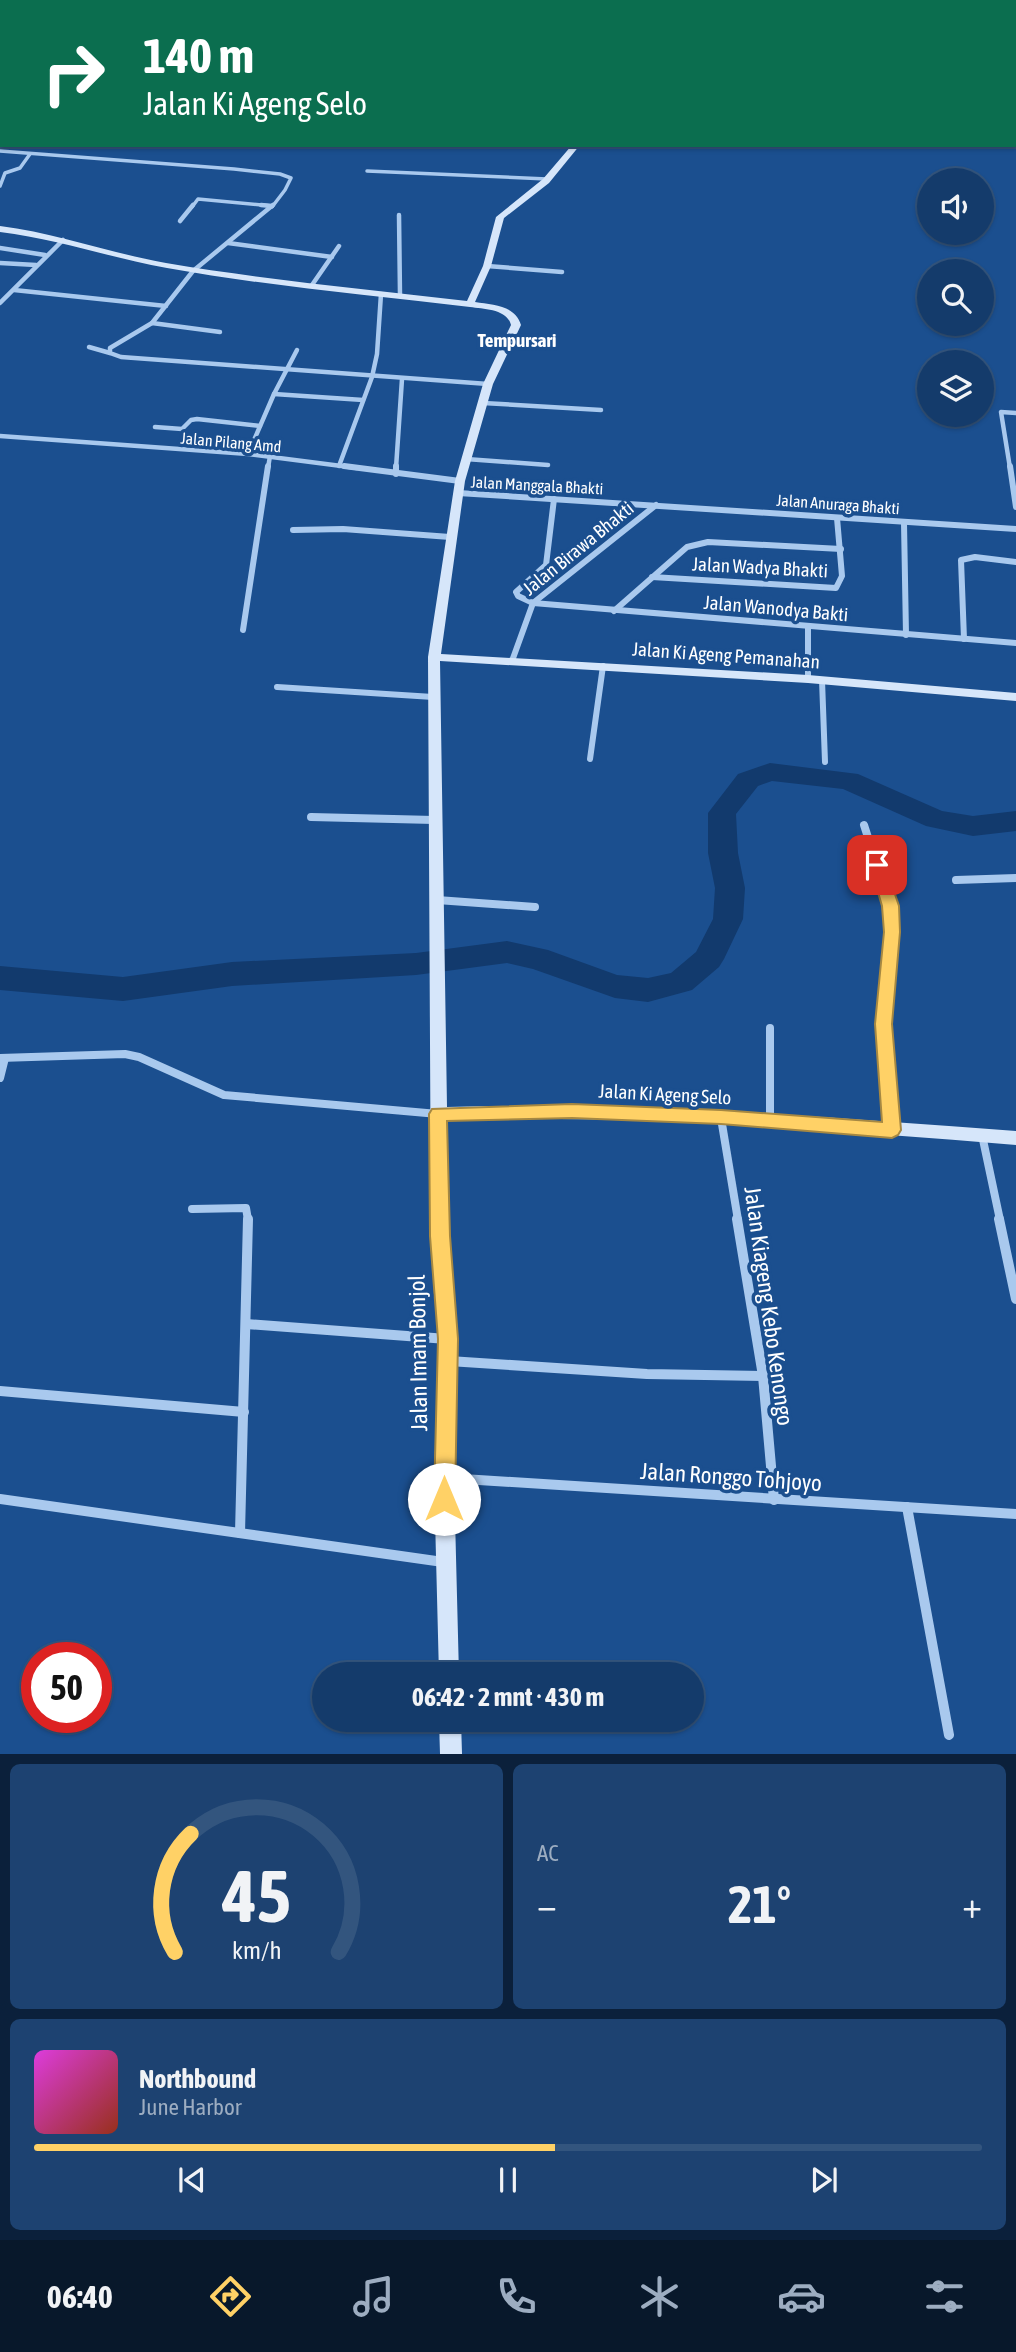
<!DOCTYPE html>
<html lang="id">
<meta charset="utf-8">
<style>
:root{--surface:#143b6b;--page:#1d4271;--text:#f1f3f6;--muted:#9dadc1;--line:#33557e;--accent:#ffd166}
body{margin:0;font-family:"Asap Condensed",sans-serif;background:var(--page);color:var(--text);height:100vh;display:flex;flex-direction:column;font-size:26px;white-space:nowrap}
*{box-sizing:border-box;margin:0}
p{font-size:23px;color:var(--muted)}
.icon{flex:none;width:38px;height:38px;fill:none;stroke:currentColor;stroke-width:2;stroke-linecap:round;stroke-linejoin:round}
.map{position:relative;height:1754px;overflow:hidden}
.details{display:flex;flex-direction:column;gap:10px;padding:10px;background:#0b203b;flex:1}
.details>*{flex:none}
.guide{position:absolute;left:0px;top:0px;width:1017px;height:147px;box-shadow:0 2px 5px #0004,0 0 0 2px var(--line);background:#0b6e4f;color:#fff;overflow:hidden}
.tools{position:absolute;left:917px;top:168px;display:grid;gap:14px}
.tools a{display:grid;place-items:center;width:77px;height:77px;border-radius:50%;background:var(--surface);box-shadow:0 2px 5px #0004,0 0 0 2px var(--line);font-size:35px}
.speed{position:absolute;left:21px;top:1642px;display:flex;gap:14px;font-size:35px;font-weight:700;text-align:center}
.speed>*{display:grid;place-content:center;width:91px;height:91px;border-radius:50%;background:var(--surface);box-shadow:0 2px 5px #0004,0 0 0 2px var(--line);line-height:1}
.speed .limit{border:10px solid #d22;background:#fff;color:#111}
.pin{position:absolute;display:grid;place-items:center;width:60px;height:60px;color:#fff;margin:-30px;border-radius:14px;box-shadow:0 4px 10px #0006}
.me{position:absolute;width:77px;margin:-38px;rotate:0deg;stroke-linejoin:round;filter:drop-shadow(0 0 5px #0008)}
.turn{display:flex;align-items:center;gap:24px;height:147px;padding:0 28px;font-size:32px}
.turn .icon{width:91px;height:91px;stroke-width:2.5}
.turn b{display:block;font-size:49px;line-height:60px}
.big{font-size:52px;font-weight:700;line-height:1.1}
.details .tile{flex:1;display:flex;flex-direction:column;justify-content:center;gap:10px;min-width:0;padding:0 24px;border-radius:10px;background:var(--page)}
.details .dial{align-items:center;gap:0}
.dial svg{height:182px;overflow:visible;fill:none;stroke:var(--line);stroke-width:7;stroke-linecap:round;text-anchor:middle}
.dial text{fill:var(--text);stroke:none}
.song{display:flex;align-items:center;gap:21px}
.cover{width:84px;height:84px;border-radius:10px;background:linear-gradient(135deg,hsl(300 70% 55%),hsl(10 70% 35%))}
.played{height:7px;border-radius:4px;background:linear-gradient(90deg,var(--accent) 55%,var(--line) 55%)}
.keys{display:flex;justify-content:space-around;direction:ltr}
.heat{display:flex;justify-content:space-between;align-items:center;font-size:38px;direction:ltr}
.details .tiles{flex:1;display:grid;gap:10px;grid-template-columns:1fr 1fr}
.tile:last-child{grid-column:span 2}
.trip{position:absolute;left:312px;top:1662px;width:392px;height:70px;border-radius:35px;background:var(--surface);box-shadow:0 2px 5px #0004,0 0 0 2px var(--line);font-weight:700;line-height:70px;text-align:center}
.tabs{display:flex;height:112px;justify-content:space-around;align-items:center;background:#08182b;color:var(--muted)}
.tabs .icon{width:49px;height:49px}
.tabs .current{color:var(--accent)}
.tabs b{font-size:32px;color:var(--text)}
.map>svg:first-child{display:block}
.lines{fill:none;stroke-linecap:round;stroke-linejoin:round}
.river{fill:#123a6d;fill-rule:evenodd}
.street-far4{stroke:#a9c9ee;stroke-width:3.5}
.street-far3{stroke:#a9c9ee;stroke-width:4.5}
.street-far2{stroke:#a9c9ee;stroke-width:6}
.street-far1{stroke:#a9c9ee;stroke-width:8}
.street{stroke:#a9c9ee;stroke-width:10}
.secondary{fill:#d6e6fa;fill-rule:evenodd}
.route{fill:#ffd166;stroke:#a68842;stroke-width:2}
.labels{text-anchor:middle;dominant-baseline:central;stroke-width:7;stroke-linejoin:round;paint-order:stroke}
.far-street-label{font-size:16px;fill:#fff;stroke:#1b4f8f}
.far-quarter-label{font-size:19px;font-weight:bold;fill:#fff;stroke:#1b4f8f}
.street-label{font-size:19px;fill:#fff;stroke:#1b4f8f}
.near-street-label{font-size:23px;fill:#fff;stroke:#1b4f8f}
</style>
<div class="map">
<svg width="1016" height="1754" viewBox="0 0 1016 1754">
<rect width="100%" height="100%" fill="#1b4f8f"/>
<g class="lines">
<polygon class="river" points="770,763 858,774 942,811 973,816 1016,811 1016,831 973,836 926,826 843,789 772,781 758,786 736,814 738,853 745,888 743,919 724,959 719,967 692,990 648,1002 615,998 533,969 507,963 416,975 232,986 123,1001 0,990 0,966 123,977 232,962 416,953 507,941 548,950 617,975 648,978 671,973 696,952 713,919 715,888 708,853 708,813 738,774"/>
<g class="street-far4">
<polyline points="51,2 53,0"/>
<polyline points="0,50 2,48"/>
<polyline points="0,151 234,169 280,174 291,178 285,190 272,207"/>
<polyline points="367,171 547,179"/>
<polyline points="0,186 5,173 20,168 30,154"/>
<polyline points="192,207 198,199 272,206"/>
</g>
<g class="street-far3">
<polyline points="261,205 272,206"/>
<polyline points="273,205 193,271 152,323 110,348 110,353 121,357 488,384"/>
<polyline points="399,215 400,295"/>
<polyline points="180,221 193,205"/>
<polyline points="228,243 332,257"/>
<polyline points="0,248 45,255"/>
<polyline points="0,263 36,265"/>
<polyline points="487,266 562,272"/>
<polyline points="312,285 339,246"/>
<polyline points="14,290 166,306"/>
<polyline points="0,303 63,240"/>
<polyline points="152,323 220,332"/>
<polyline points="89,347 110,353"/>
<polyline points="297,350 274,394 363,400"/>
<polyline points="483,403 601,410"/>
<polyline points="155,427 182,429 191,420 197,419 260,426"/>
<polyline points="0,436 248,454 357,468"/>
<polyline points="248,454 274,394"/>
<polyline points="466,459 548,465"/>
<polyline points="339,466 372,377 377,354 381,294"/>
<polyline points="268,468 270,456"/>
<polyline points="396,468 402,379"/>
<polyline points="1010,468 1001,412 1016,413"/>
</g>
<g class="street-far2">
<polyline points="344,466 460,481"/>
<polyline points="1010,466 1016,507"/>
<polyline points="396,474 396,466"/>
<polyline points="458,493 1016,529"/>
<polyline points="554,499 546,565 516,592 518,596 533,603 1016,643"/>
<polyline points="904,523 906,635"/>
<polyline points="293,530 343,529 450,537"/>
<polyline points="652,577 836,588 842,576 837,518"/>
<polyline points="614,611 687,547 708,542 841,549"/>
<polyline points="808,626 808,679"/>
<polyline points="243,630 268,466"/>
<polyline points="964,639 961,560 975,557 1016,562"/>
<polyline points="512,661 533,603 656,505"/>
<polyline points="822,680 825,762"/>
<polyline points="277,687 433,697"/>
<polyline points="590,759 603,666"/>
</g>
<g class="street-far1">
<polyline points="311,817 434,820"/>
<polyline points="864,825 890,906 892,932 883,1024 891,1130"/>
<polyline points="956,880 1016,878"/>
<polyline points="437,900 535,907"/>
<polyline points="770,1028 770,1121"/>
<polyline points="0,1058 125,1054 139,1057 224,1095 438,1114"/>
<polyline points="0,1078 5,1058"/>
<polyline points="721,1118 738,1220"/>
<polyline points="982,1135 1000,1220"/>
<polyline points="192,1209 246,1208 248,1220"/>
</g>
<g class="street">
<polyline points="737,1219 763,1376 774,1500"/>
<polyline points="999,1219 1016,1299"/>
<polyline points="246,1324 447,1339"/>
<polyline points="449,1361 647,1374 763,1376"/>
<polyline points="0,1391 244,1412"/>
<polyline points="447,1478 1016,1514"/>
<polyline points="0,1499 443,1562"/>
<polyline points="907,1507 949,1735"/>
<polyline points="240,1533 248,1219"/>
</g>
<g class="secondary">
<rect x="637" y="0" width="6" height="2"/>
<path d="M572 145H580L549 183 504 218 491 266 475 302C493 305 515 305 521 325L493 384 465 481 441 654 808 675 1016 693V701L808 683 440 661 447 1107C637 1102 826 1117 1016 1131V1145C826 1130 637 1114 447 1120L449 1236 457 1339 454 1478 459 1675H439L434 1478 439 1339 431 1236 428 657 455 481 483 384 511 325C507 309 484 309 470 307 369 295 267 286 167 268 111 258 57 239 0 232V226C56 233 110 253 166 263 266 280 367 289 467 301L483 266 496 217 543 179Z"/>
<polygon points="439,1720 461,1720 462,1754 440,1754"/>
</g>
</g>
<polygon class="route" points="877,860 885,865 899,906 900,932 892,1024 901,1130 898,1135 892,1138 721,1124 572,1118 447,1121 450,1236 458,1339 455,1499 452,1506 444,1509 437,1506 434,1499 438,1339 430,1236 429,1114 432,1109 572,1104 721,1110 882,1122 875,1024 884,932 882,906 870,865"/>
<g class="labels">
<g class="far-street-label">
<text transform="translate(231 442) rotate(5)">Jalan Pilang Amd</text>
<text transform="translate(537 485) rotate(3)">Jalan Manggala Bhakti</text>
<text transform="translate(838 504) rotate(4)">Jalan Anuraga Bhakti</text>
</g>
<g class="far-quarter-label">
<text x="517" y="340">Tempursari</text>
</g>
<g class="street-label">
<text transform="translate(578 548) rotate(-39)">Jalan Birawa Bhakti</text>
<text transform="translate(760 567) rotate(3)">Jalan Wadya Bhakti</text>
<text transform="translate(776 608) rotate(5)">Jalan Wanodya Bakti</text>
<text transform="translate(726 655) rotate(4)">Jalan Ki Ageng Pemanahan</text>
<text transform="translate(665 1094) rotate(3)">Jalan Ki Ageng Selo</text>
</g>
<g class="near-street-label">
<text transform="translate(769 1306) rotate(82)">Jalan Kiageng Kebo Kenongo</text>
<text transform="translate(418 1353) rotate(-91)">Jalan Imam Bonjol</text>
<text transform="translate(731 1477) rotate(4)">Jalan Ronggo Tohjoyo</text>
</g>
</g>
</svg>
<div class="tools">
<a><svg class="icon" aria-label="sound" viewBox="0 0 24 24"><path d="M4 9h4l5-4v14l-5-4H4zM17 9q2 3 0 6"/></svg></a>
<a><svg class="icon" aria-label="search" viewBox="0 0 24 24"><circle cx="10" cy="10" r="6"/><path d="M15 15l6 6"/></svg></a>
<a><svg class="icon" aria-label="layers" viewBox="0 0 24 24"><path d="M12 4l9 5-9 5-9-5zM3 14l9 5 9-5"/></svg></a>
</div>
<div class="speed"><div class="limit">50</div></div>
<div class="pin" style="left:877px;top:865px;background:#d93025"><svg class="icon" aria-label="arrive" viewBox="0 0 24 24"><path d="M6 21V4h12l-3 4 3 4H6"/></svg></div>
<svg class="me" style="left:444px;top:1499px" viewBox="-20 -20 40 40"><circle r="19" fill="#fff"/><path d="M0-13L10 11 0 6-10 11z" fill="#ffd166"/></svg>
<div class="trip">06:42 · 2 mnt · 430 m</div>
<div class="guide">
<div class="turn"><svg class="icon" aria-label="right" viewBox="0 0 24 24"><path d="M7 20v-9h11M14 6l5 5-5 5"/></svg><div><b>140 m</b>Jalan Ki Ageng Selo</div></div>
</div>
</div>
<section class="details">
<div class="tiles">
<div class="tile dial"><svg viewBox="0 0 100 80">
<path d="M14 69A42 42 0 1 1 86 69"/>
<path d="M14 69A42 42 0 0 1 21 17" stroke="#ffd166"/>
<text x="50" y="56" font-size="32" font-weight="700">45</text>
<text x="50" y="72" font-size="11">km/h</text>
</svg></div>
<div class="tile"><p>AC</p>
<div class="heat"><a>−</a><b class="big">21°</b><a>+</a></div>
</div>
<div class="tile">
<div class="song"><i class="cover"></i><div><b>Northbound</b><p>June Harbor</p></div></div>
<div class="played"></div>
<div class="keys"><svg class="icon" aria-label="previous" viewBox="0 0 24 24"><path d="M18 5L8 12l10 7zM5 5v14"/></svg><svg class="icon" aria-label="pause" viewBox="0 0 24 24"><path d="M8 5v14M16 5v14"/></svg><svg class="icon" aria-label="next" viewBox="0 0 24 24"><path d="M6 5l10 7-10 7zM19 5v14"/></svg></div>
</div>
</div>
</section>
<nav class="tabs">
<b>06:40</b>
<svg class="icon current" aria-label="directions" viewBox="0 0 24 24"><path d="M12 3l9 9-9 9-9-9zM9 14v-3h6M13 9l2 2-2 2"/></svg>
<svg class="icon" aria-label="music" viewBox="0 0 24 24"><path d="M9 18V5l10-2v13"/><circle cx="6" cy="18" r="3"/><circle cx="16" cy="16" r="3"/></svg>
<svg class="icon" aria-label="phone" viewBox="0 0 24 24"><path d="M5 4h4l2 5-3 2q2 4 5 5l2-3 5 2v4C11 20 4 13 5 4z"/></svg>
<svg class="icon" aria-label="climate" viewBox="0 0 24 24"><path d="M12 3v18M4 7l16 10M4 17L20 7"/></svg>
<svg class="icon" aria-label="car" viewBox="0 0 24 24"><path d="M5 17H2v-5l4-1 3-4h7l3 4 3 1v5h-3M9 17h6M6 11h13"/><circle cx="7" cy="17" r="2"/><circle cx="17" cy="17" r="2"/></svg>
<svg class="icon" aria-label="filters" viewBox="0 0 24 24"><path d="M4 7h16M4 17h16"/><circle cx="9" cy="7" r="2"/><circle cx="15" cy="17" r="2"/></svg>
</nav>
